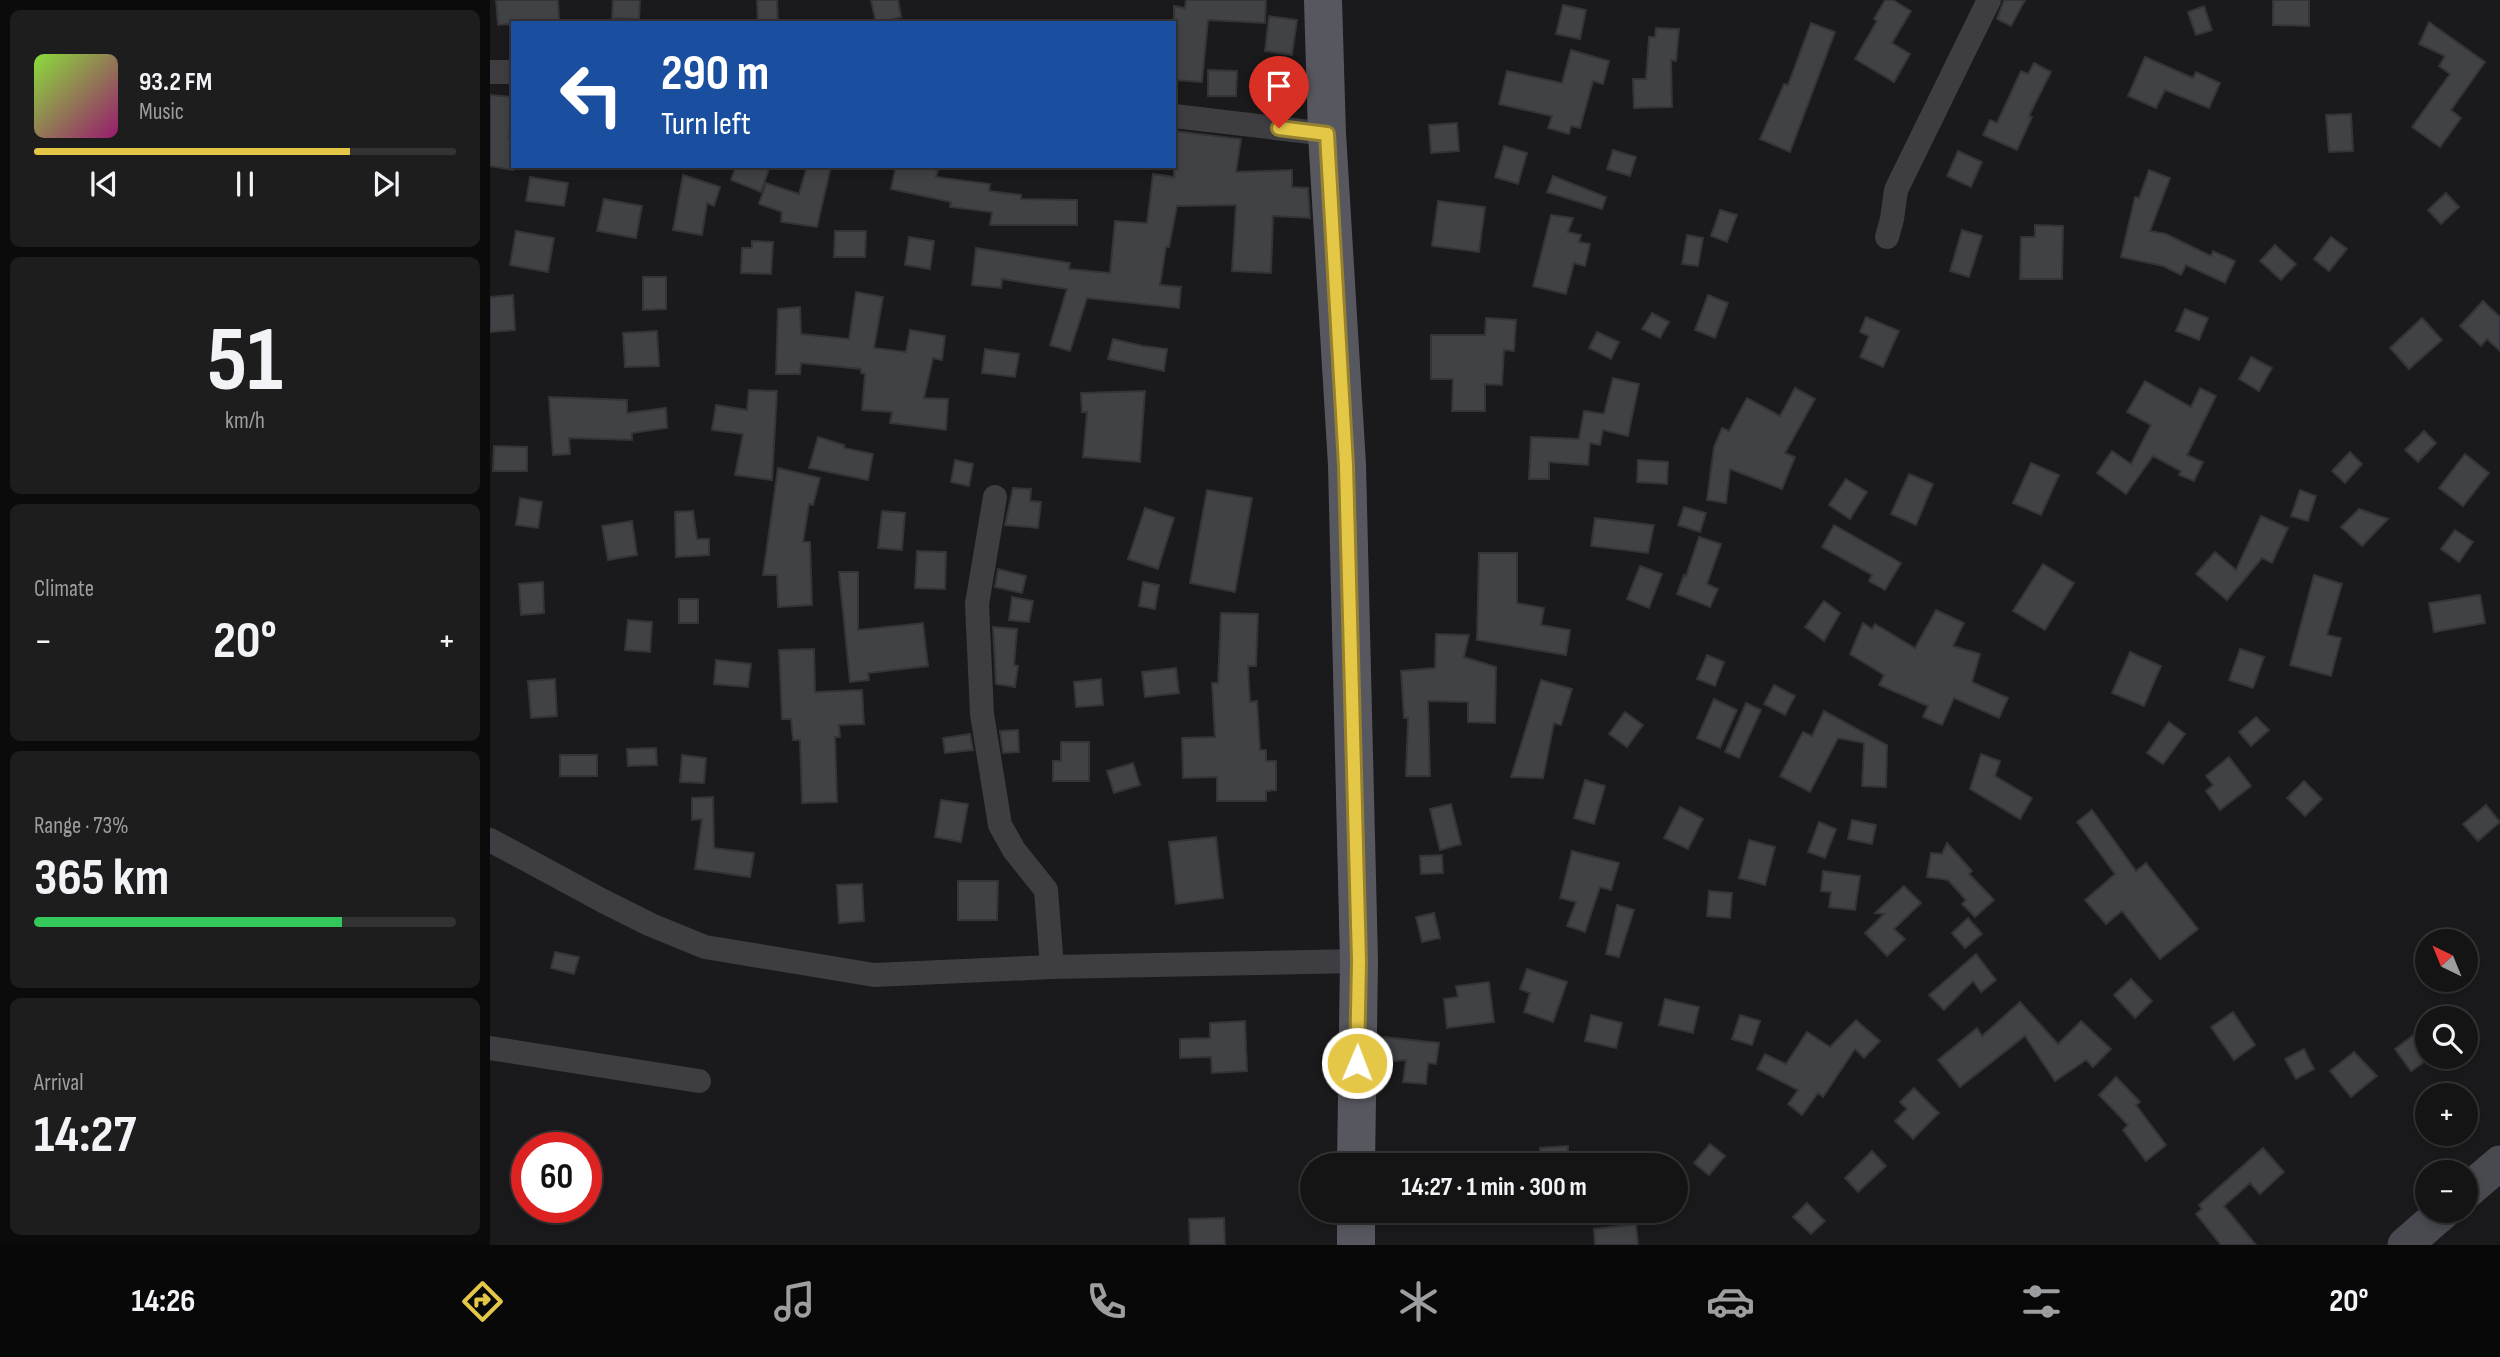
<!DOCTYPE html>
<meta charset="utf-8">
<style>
:root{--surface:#141415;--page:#1d1d1e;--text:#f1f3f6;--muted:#9d9ea0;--line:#333334;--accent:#e5c748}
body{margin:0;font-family:"Sofia Sans Condensed",sans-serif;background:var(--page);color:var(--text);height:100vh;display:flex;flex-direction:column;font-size:26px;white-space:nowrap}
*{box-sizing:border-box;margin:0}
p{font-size:23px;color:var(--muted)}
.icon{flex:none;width:38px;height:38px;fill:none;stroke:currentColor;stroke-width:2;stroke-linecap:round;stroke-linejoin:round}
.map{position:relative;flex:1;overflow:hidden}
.details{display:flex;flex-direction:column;gap:10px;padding:10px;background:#0b0b0c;width:490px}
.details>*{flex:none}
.hud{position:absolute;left:21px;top:21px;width:665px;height:147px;border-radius:0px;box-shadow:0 4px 10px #0003,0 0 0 2px var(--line);background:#1a4fa0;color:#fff;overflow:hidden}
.needle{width:46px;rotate:317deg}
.controls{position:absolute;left:1925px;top:929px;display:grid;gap:14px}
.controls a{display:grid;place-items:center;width:63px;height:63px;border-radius:50%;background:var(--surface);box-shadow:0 4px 10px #0003,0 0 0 2px var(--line);font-size:35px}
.speed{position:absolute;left:21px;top:1132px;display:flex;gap:14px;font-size:35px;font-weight:700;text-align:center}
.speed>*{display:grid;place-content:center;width:91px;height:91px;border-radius:50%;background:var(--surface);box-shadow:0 4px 10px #0003,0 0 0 2px var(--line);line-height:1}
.speed .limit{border:10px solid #d22;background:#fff;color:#111}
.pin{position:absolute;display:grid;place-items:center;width:60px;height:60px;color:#fff;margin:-72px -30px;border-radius:50% 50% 50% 0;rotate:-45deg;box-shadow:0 0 7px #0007}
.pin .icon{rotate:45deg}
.me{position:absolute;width:77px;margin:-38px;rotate:1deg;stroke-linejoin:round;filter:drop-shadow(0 0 5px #0008)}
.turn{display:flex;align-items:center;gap:24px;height:147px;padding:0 35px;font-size:32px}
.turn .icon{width:91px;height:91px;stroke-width:2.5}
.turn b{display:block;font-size:49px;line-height:60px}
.big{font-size:52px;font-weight:700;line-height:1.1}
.details .tile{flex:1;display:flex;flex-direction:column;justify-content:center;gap:10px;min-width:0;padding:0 24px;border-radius:10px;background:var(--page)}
.details .dial{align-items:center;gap:0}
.dial b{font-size:91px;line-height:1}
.song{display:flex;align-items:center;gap:21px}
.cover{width:84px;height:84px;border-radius:10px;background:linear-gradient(135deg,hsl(90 70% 55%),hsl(320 70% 35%))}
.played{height:7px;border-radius:4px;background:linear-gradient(90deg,var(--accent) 75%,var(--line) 75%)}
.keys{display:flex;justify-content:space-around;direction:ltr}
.heat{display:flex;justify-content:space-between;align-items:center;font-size:38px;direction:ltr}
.charge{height:10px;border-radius:5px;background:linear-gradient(90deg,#34c759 73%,var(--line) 0)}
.trip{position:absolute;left:810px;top:1153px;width:388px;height:70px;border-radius:35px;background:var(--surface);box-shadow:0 4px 10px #0003,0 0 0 2px var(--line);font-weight:700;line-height:70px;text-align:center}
.menu{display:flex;height:112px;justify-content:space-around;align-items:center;background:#080808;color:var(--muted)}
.menu .icon{width:49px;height:49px}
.menu .selected{color:var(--accent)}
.menu b{font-size:32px;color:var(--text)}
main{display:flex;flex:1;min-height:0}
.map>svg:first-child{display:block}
.building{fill:#414245;stroke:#343437;stroke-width:2}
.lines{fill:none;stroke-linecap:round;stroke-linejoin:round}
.street{stroke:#3d3d42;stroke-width:24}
.secondary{stroke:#494a50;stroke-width:35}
.primary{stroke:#57585f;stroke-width:38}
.route-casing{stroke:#95812f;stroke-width:18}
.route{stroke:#e5c748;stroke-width:12}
</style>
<main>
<section class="details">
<div class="tile">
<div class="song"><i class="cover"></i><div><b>93.2 FM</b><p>Music</p></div></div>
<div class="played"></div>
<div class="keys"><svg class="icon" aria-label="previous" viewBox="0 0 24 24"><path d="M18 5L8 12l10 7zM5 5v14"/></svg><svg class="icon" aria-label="pause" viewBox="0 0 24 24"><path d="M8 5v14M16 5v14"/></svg><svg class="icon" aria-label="next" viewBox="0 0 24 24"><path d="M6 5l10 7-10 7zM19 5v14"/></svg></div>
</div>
<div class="tile dial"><b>51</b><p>km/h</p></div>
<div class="tile"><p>Climate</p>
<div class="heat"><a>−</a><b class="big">20°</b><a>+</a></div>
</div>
<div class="tile"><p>Range · 73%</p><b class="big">365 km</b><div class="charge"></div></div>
<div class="tile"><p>Arrival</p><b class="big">14:27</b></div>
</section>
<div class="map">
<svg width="2010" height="1245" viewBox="0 0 2010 1245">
<rect width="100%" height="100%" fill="#1a1a1c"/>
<g class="building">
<polygon points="6,0 68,0 69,20 8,25"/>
<polygon points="123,0 150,0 149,19 122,18"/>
<polygon points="267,0 287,0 288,23 268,23"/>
<polygon points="381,0 408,0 411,17 386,23"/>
<polygon points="696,0 776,0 775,23 718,20 712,82 684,80 684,6 695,8"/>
<polygon points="1395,0 1403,0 1421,11 1402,43 1420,54 1404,82 1365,59 1387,21 1384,19"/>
<polygon points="1514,0 1535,0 1521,26 1507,19"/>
<polygon points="1783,0 1819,0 1819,26 1783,25"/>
<polygon points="1073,5 1096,10 1090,39 1066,34"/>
<polygon points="1714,6 1722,30 1706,35 1698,12"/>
<polygon points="779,16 807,20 802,55 775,51"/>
<polygon points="1939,22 1995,62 1961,110 1971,118 1950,147 1922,127 1960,74 1949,66 1955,56 1929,44"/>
<polygon points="1321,23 1345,32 1300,152 1270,139 1294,84 1298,85"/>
<polygon points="1166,28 1189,29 1186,61 1181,60 1182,107 1144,108 1143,79 1156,79 1159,37 1165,37"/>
<polygon points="1081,50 1119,61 1113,84 1103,81 1090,128 1081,126 1079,134 1058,128 1062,116 1009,104 1017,71 1072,83"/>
<polygon points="1655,57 1703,78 1706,72 1730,83 1719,108 1675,90 1666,108 1638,96"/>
<polygon points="1544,63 1561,72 1539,116 1542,117 1527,150 1493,135 1500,120 1507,123 1531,71 1538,74"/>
<polygon points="718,70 747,71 746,96 718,96"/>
<polygon points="0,95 23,97 19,137 23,138 23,170 0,166"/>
<polygon points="1861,114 1863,151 1839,152 1836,115"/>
<polygon points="967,123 969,151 941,153 939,125"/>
<polygon points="684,131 751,139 746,172 802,170 802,187 818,188 820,218 783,216 781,273 742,271 746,205 687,206 679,247 676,247 670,285 691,287 689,308 597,298 580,351 560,345 577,289 512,279 511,288 482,285 486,248 580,263 579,269 620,273 625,221 657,223 663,174 684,177"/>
<polygon points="1014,146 1037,153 1028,184 1005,177"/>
<polygon points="1123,150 1146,157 1140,176 1117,169"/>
<polygon points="1468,151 1492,162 1481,187 1457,176"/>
<polygon points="246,166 280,166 271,192 241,180"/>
<polygon points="317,166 341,166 327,227 291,222 292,212 269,204 276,183 309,194"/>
<polygon points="406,166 430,166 448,170 446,177 500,184 499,191 531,195 531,199 587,200 587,225 500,225 502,212 460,207 461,202 401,189"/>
<polygon points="1659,170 1680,178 1660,231 1676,234 1721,256 1723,251 1745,261 1735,283 1696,265 1691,275 1673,266 1631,257 1645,197 1649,198"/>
<polygon points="193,175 230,187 224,206 217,203 212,235 183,230"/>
<polygon points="1063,176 1116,197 1112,209 1057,192"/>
<polygon points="40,177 78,183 74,206 36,201"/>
<polygon points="1956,193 1969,207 1951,224 1938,210"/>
<polygon points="114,199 152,206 146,238 107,231"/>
<polygon points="948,201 995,207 989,252 942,246"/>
<polygon points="1230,210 1247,215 1237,242 1221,236"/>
<polygon points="1061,215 1083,218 1078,232 1091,235 1089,242 1100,244 1095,266 1084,263 1076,294 1043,286"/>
<polygon points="1545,225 1573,226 1572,279 1530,279 1531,237 1545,237"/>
<polygon points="1472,230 1492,236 1479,277 1460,271"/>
<polygon points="26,231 64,238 58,272 20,265"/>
<polygon points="345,231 376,231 375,257 344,257"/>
<polygon points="1197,235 1213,238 1208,266 1192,264"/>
<polygon points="419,237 444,241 440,269 415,265"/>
<polygon points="1841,237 1857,249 1839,271 1824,259"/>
<polygon points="262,241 283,242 281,274 251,273 252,248 262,248"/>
<polygon points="1785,245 1806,264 1791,280 1770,261"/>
<polygon points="153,277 176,277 176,309 153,310"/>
<polygon points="366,292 393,297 384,348 416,352 420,330 455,336 452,360 443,358 434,398 458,399 456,430 400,423 402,412 372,410 375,374 371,373 371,369 311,363 310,374 286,374 288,309 310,307 311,334 359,339"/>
<polygon points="23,295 25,330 0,332 0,297"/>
<polygon points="1218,295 1238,303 1225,338 1205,330"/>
<polygon points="1993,301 2010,317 2010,351 1997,339 1991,346 1970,326"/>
<polygon points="1695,309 1718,318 1709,340 1686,331"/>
<polygon points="1162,313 1179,322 1170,338 1152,329"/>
<polygon points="1376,317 1409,331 1393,367 1370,357 1379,336 1370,332"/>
<polygon points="996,318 1026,320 1024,351 1014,350 1012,385 995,384 995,411 962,411 963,379 941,379 941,335 995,335"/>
<polygon points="1932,318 1952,340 1919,369 1900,348"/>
<polygon points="167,331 169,366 135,367 133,333"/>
<polygon points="1107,332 1129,342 1121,359 1099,348"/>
<polygon points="623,339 653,346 677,349 674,371 618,359"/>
<polygon points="495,349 529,354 525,377 492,373"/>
<polygon points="1761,357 1782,368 1769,391 1749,379"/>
<polygon points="1123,378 1149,384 1138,436 1113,430 1110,445 1100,443 1098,465 1059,462 1059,479 1039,479 1041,437 1089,439 1094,411 1114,414"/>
<polygon points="1655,381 1701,407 1710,388 1726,396 1697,455 1713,462 1704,481 1689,475 1691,471 1663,456 1636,494 1607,473 1622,451 1641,464 1661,425 1637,412"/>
<polygon points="1305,388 1325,399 1295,453 1305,457 1292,489 1240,469 1236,503 1217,500 1224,447 1232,428 1239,431 1257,398 1290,416"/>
<polygon points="259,390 287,391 282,480 245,475 253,434 222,430 226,405 257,410"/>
<polygon points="655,391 650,462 593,457 597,412 592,412 591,393"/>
<polygon points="59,397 137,400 137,413 176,408 177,428 142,433 142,440 79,438 80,454 63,455"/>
<polygon points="1934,431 1946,443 1928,462 1915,450"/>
<polygon points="328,437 354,445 354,448 383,454 378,480 319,468"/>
<polygon points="4,446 37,447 37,471 3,471"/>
<polygon points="1860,452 1872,464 1855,483 1842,471"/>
<polygon points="1975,454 1999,473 1973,506 1949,488"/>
<polygon points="465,460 483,464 479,486 461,482"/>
<polygon points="1148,460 1178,462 1177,484 1147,482"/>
<polygon points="1541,463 1569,475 1551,515 1523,503"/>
<polygon points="288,468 330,478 323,505 319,504 313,542 320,542 322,605 288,607 287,575 273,575"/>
<polygon points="1419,474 1443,484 1426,525 1401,514"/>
<polygon points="1356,479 1377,492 1360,519 1339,505"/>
<polygon points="523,488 541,489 540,501 551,502 548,528 515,525"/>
<polygon points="717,490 762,498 745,592 700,583"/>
<polygon points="1810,490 1826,496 1818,521 1801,516"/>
<polygon points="30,498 52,502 48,528 26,525"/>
<polygon points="1194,507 1216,513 1210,532 1188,525"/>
<polygon points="655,508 684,518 668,569 638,559"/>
<polygon points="1869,509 1898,519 1872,546 1851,527"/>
<polygon points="203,511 207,539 219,539 219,555 186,557 185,512"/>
<polygon points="392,511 415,513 412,550 388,548"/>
<polygon points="1771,516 1798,528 1782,563 1772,558 1737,600 1706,574 1725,552 1746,570"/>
<polygon points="1105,518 1164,525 1158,553 1101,546"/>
<polygon points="142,521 147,555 118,560 112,526"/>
<polygon points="1344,525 1411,563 1395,590 1379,581 1382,575 1332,547"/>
<polygon points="1965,530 1983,542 1969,562 1951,549"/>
<polygon points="1209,537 1231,544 1217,584 1228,589 1220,607 1187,594 1194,575 1196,576"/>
<polygon points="427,551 456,552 455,589 425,588"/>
<polygon points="989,553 1027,553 1027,603 1054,608 1051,625 1080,630 1076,655 987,640"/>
<polygon points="1553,564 1584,583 1555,630 1523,611"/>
<polygon points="1150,566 1172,574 1159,608 1137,599"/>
<polygon points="508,569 536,576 532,593 505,587"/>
<polygon points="349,572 368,572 368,630 433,623 438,666 378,673 379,680 360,682"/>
<polygon points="1824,575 1852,584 1837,635 1851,638 1841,676 1800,665"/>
<polygon points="53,582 54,613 31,615 29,584"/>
<polygon points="653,582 669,585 665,609 649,606"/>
<polygon points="1990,595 1995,623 1944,632 1939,603"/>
<polygon points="522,597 543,601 539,622 519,620"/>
<rect x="189" y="599" width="19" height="24"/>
<polygon points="1334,601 1350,613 1334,641 1315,627"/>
<polygon points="1446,610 1474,623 1463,646 1490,654 1482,682 1518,698 1509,718 1464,698 1452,725 1433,717 1438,706 1389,685 1394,675 1360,654 1373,623 1382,629 1385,624 1425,648"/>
<polygon points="731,613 768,614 766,666 758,666 760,702 767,701 770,750 776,750 776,761 786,761 786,790 776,791 776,801 727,801 727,777 693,778 692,738 725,737 722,683 728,683"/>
<polygon points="138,620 162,622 160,652 135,650"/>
<polygon points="503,627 527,629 524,665 528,666 525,687 506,684"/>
<polygon points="946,634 979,635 974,657 1006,667 1005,723 978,722 978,702 938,701 940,776 916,776 918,718 914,718 911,671 945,668"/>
<polygon points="324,649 325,692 372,690 374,724 349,725 350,737 345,737 347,802 312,803 310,740 303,740 301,719 292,719 289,650"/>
<polygon points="1750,649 1774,657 1763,688 1739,680"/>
<polygon points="1640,652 1671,666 1654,706 1622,693"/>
<polygon points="1217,655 1234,662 1225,686 1207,679"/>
<polygon points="226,660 261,664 258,687 224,684"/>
<polygon points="686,668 689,693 655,697 652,672"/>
<polygon points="65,679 67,716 41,718 38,681"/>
<polygon points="611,679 613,705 586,707 584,682"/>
<polygon points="1051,680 1082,689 1071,725 1064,723 1053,778 1021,777"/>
<polygon points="1284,685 1305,696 1295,715 1274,704"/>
<polygon points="1224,699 1247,710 1230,748 1207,738"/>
<polygon points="1256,703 1271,710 1249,758 1235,752"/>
<polygon points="1334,711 1397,745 1396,787 1372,786 1374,743 1348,738 1320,792 1290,776 1313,732 1322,736"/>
<polygon points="1135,712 1153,725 1137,747 1119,734"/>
<polygon points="1766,717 1779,730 1761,746 1749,732"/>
<polygon points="1679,722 1695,734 1673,764 1657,753"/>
<polygon points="528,730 529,752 513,753 510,731"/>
<polygon points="480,734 483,750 455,753 453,738"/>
<polygon points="571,742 599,742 599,781 563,781 563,761 571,761"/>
<polygon points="166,748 167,765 138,766 137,749"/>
<polygon points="1491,754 1510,761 1505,776 1542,798 1530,819 1480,789"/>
<rect x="70" y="755" width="37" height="21"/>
<polygon points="192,755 216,758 214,783 190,782"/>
<polygon points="1739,757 1761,786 1730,810 1716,791 1723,785 1716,776"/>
<polygon points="643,763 650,785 624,793 617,771"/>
<polygon points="1095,780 1115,786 1104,824 1084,818"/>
<polygon points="1814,781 1832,799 1815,816 1797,798"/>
<polygon points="223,797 224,848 264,853 260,877 205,869 212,819 202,820 202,798"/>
<polygon points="451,800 478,804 471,842 445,837"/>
<polygon points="961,804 971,844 950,850 940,809"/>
<polygon points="1996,805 2010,822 1988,841 1973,824"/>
<polygon points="1190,807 1213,819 1198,849 1174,838"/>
<polygon points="1602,810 1646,871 1656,863 1708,929 1670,959 1632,911 1616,924 1595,900 1625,874 1587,822"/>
<polygon points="1362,820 1386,825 1382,844 1358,839"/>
<polygon points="1329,822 1346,829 1335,858 1318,852"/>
<polygon points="726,837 733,898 686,904 679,842"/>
<polygon points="1259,840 1285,847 1275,885 1249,878"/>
<polygon points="1457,843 1482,871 1479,874 1504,900 1485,917 1472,904 1476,900 1458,880 1437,877 1441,853 1452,854"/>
<polygon points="1082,851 1129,863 1121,890 1110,887 1095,932 1077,926 1086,902 1070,898"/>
<polygon points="952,855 953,873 931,874 930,856"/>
<polygon points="1333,871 1370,876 1365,910 1339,907 1341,892 1331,891"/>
<polygon points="468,881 508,881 507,920 468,920"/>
<polygon points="372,884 374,921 349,923 347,885"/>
<polygon points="1414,886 1431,903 1404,929 1415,939 1397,956 1375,933 1394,914 1385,913"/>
<polygon points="1219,891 1242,893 1240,918 1217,916"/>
<polygon points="1127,905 1144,910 1129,957 1116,954"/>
<polygon points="944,913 950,938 932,942 926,917"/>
<polygon points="1478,918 1492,934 1475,948 1462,933"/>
<polygon points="65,952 89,957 84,974 61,968"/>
<polygon points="1486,954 1506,980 1491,992 1483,981 1454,1010 1439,995"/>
<polygon points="1037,969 1077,982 1063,1022 1034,1012 1040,993 1030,989"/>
<polygon points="1641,979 1662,1001 1645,1018 1624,995"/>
<polygon points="999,982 1004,1022 957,1028 954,999 968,997 966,986"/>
<polygon points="1175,999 1209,1007 1203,1033 1169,1025"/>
<polygon points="1530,1002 1568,1044 1591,1021 1621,1049 1603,1067 1596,1060 1565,1081 1535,1036 1470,1087 1448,1060 1487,1028 1492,1036"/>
<polygon points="1743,1012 1765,1045 1744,1060 1721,1027"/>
<polygon points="1101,1015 1132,1023 1126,1048 1095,1041"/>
<polygon points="1250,1015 1270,1021 1262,1045 1242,1039"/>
<polygon points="1366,1020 1390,1041 1374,1058 1365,1049 1333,1097 1328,1093 1312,1115 1298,1104 1308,1090 1267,1069 1275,1054 1296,1064 1317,1032 1340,1047"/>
<polygon points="755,1021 757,1071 722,1073 721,1057 690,1058 690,1039 720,1038 720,1023"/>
<polygon points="1937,1025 1937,1060 1921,1071 1905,1049"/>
<polygon points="894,1037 949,1043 946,1064 938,1063 936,1084 913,1082 916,1060 897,1062"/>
<polygon points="1814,1049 1824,1069 1806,1079 1795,1059"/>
<polygon points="1864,1052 1887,1076 1861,1097 1840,1071"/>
<polygon points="1626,1077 1650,1102 1646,1105 1676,1145 1656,1161 1633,1130 1638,1125 1609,1095"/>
<polygon points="1424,1088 1449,1113 1423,1139 1405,1121 1417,1109 1410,1102"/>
<polygon points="1220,1144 1235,1156 1219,1175 1204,1163"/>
<polygon points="1078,1146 1077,1166 1051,1166 1050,1148"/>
<polygon points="1773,1148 1794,1172 1770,1194 1760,1183 1734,1206 1766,1245 1731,1245 1706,1214 1712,1209 1709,1205"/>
<polygon points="1382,1151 1396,1166 1368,1192 1355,1178"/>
<polygon points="1317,1203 1335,1221 1321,1234 1303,1217"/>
<polygon points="734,1218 735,1245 700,1245 699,1219"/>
<polygon points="1146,1224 1148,1245 1105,1245 1104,1229"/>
</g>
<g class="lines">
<g class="street">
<polyline points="0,72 23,72"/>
<polyline points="684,116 837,134"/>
<polyline points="1397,237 1402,219 1406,190 1499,0"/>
<polyline points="505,497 487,604 492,714 510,825 524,850 556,890 562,967"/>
<polyline points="0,840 113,901 161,925 215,947 384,975 562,967 869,961"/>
<polyline points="0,1048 209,1081"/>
</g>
<g class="secondary">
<polyline points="1976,1192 2010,1163"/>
<polyline points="1915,1245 1954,1211"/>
</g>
<g class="primary">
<polyline points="833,0 837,134 857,465 869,961 866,1166"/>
<polyline points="866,1211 866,1245"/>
</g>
</g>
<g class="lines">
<g class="route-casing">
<polyline id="route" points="789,128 837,134 856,465 869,961 867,1063"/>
</g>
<use href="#route" class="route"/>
</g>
</svg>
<div class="controls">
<a><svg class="needle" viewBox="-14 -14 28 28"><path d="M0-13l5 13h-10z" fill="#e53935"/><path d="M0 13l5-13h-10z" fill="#9d9ea0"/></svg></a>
<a><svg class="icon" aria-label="search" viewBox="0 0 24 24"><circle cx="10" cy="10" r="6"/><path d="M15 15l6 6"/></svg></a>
<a>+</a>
<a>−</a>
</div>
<div class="speed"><div class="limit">60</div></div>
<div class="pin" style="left:789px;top:128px;background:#d93025"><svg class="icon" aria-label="arrive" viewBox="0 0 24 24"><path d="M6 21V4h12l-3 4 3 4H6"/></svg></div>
<svg class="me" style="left:867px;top:1063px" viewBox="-20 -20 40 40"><circle r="17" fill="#e5c748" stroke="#fff" stroke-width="3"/><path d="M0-11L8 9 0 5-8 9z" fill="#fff"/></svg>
<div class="trip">14:27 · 1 min · 300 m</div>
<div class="hud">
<div class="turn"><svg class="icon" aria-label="left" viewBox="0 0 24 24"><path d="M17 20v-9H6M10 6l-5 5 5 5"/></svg><div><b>290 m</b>Turn left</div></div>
</div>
</div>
</main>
<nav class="menu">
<b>14:26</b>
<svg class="icon selected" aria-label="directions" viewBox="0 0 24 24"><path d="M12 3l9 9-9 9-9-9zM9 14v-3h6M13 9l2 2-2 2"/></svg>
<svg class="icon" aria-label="music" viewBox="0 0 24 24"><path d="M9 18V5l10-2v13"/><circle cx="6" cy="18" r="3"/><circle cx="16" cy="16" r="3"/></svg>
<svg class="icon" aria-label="phone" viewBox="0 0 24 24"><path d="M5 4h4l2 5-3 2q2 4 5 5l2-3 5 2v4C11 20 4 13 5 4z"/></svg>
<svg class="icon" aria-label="climate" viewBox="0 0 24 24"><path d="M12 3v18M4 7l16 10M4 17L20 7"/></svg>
<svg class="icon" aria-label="car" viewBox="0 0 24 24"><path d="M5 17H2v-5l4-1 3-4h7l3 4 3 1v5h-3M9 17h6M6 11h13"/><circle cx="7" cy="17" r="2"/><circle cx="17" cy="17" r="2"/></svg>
<svg class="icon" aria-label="filters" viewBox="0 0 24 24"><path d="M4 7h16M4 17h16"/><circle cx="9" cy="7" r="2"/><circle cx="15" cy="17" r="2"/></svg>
<b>20°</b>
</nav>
